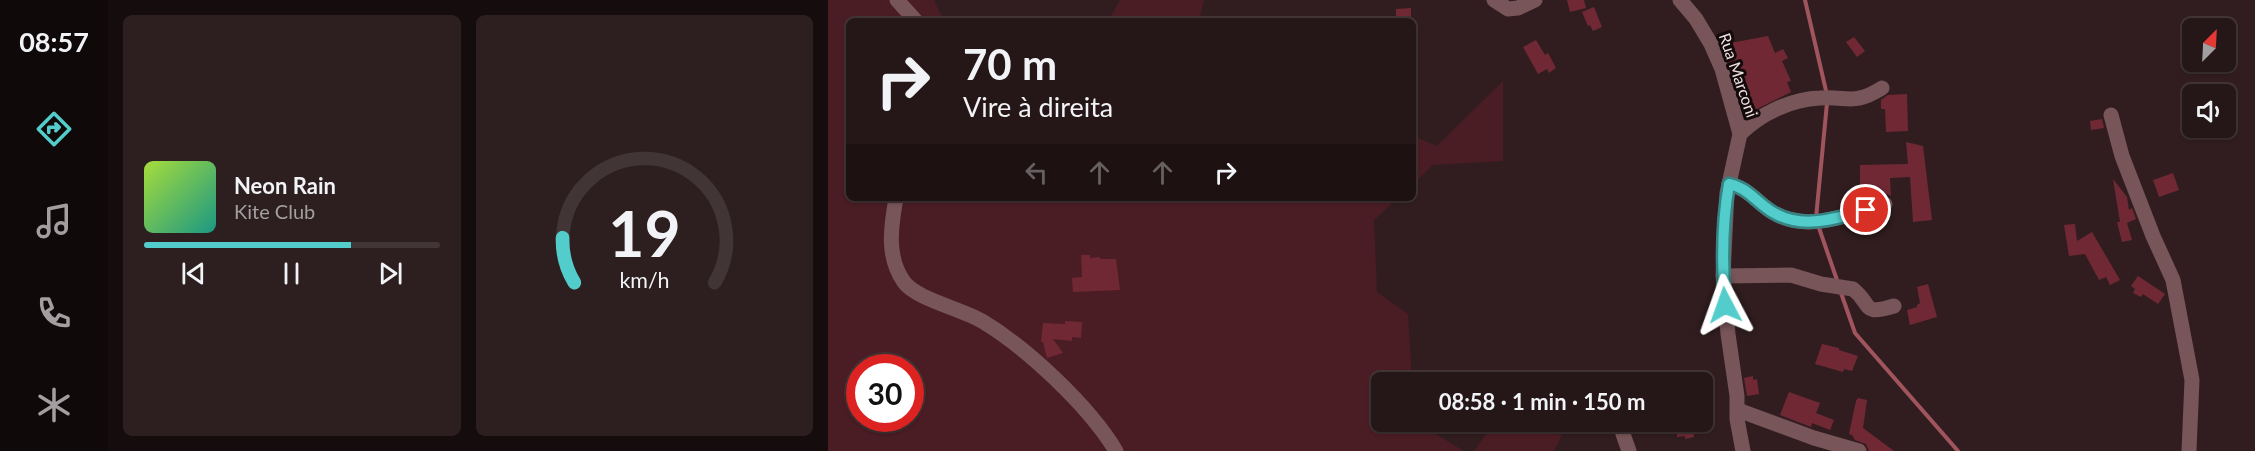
<!DOCTYPE html>
<html lang="pt">
<meta charset="utf-8">
<style>
:root{--surface:#251617;--page:#2d1f20;--text:#f1f3f6;--muted:#a39fa1;--line:#423536;--accent:#53cdcb}
body{margin:0;font-family:Lato,sans-serif;background:var(--page);color:var(--text);height:100vh;display:flex;flex-direction:column;font-size:22px;white-space:nowrap}
*{box-sizing:border-box;margin:0}
p{font-size:20px;color:var(--muted)}
.icon{flex:none;width:33px;height:33px;fill:none;stroke:currentColor;stroke-width:2;stroke-linecap:round;stroke-linejoin:round}
.map{position:relative;flex:1;overflow:hidden}
.panel{display:flex;flex-direction:column;gap:15px;padding:15px;background:#140c0d;width:720px}
.panel>*{flex:none}
.top-card{position:absolute;left:18px;top:18px;width:570px;height:183px;border-radius:9px;box-shadow:0 2px 4px #0004,0 0 0 2px var(--line);background:#251617;color:var(--text);overflow:hidden}
.needle{width:39px;rotate:24deg}
.buttons{position:absolute;left:1354px;top:18px;display:grid;gap:12px}
.buttons a{display:grid;place-items:center;width:54px;height:54px;border-radius:9px;background:var(--surface);box-shadow:0 2px 4px #0004,0 0 0 2px var(--line);font-size:30px}
.speed{position:absolute;left:18px;top:354px;display:flex;gap:12px;font-size:30px;font-weight:700;text-align:center}
.speed>*{display:grid;place-content:center;width:78px;height:78px;border-radius:50%;background:var(--surface);box-shadow:0 2px 4px #0004,0 0 0 2px var(--line);line-height:1}
.speed .limit{border:9px solid #d22;background:#fff;color:#111}
.pin{position:absolute;display:grid;place-items:center;width:51px;height:51px;color:#fff;margin:-26px;border:3px solid #fff;border-radius:50%;box-shadow:0 2px 6px #0007}
.me{position:absolute;width:66px;margin:-33px;rotate:356deg;stroke-linejoin:round;filter:drop-shadow(0 0 4px #0008)}
.turn{display:flex;align-items:center;gap:21px;height:126px;padding:0 18px;font-size:27px}
.turn .icon{width:78px;height:78px;stroke-width:2.5}
.turn b{display:block;font-size:42px;line-height:51px}
.lanes{display:flex;align-items:center;height:57px;padding:0 18px;background:#0003;justify-content:center;gap:30px;direction:ltr}
.lanes .off{opacity:.35}
.panel .widget{flex:1;display:flex;flex-direction:column;justify-content:center;gap:9px;min-width:0;padding:0 21px;border-radius:9px;background:var(--page)}
.panel .dial{align-items:center;gap:0}
.dial svg{height:156px;overflow:visible;fill:none;stroke:var(--line);stroke-width:7;stroke-linecap:round;text-anchor:middle}
.dial text{fill:var(--text);stroke:none}
.song{display:flex;align-items:center;gap:18px}
.cover{width:72px;height:72px;border-radius:9px;background:linear-gradient(135deg,hsl(80 70% 55%),hsl(170 70% 35%))}
.played{height:6px;border-radius:3px;background:linear-gradient(90deg,var(--accent) 70%,var(--line) 70%)}
.keys{display:flex;justify-content:space-around;direction:ltr}
.panel .tiles{flex:1;display:grid;gap:15px;grid-template-columns:repeat(2,1fr)}
.trip{position:absolute;left:543px;top:372px;width:342px;height:60px;border-radius:9px;background:var(--surface);box-shadow:0 2px 4px #0004,0 0 0 2px var(--line);font-weight:700;line-height:60px;text-align:center}
main{display:flex;flex:1;min-height:0}
.tabs{display:flex;flex-direction:column;width:108px;justify-content:space-around;align-items:center;background:#0f0909;color:var(--muted)}
.tabs .icon{width:42px;height:42px}
.tabs .on{color:var(--accent)}
.tabs b{font-size:27px;color:var(--text)}
.map>svg:first-child{display:block}
.green{fill:#4a1c23;fill-rule:evenodd}
.lines{fill:none;stroke-linecap:round;stroke-linejoin:round}
.stream{stroke:#a0555e;stroke-width:4}
.building{fill:#702934}
.minor{stroke:#775558;stroke-width:15}
.route-casing{stroke:#368584;stroke-width:15}
.route{stroke:#53cdcb;stroke-width:10}
.labels{text-anchor:middle;dominant-baseline:central;stroke-width:6;stroke-linejoin:round;paint-order:stroke}
.street-label{font-size:16px;fill:#f0e2e2;stroke:#130a0b}
</style>
<main>
<nav class="tabs">
<b>08:57</b>
<svg class="icon on" aria-label="directions" viewBox="0 0 24 24"><path d="M12 3l9 9-9 9-9-9zM9 14v-3h6M13 9l2 2-2 2"/></svg>
<svg class="icon" aria-label="music" viewBox="0 0 24 24"><path d="M9 18V5l10-2v13"/><circle cx="6" cy="18" r="3"/><circle cx="16" cy="16" r="3"/></svg>
<svg class="icon" aria-label="phone" viewBox="0 0 24 24"><path d="M5 4h4l2 5-3 2q2 4 5 5l2-3 5 2v4C11 20 4 13 5 4z"/></svg>
<svg class="icon" aria-label="climate" viewBox="0 0 24 24"><path d="M12 3v18M4 7l16 10M4 17L20 7"/></svg>
</nav>
<section class="panel">
<div class="tiles">
<div class="widget">
<div class="song"><i class="cover"></i><div><b>Neon Rain</b><p>Kite Club</p></div></div>
<div class="played"></div>
<div class="keys"><svg class="icon" aria-label="previous" viewBox="0 0 24 24"><path d="M18 5L8 12l10 7zM5 5v14"/></svg><svg class="icon" aria-label="pause" viewBox="0 0 24 24"><path d="M8 5v14M16 5v14"/></svg><svg class="icon" aria-label="next" viewBox="0 0 24 24"><path d="M6 5l10 7-10 7zM19 5v14"/></svg></div>
</div>
<div class="widget dial"><svg viewBox="0 0 100 80">
<path d="M14 69A42 42 0 1 1 86 69"/>
<path d="M14 69A42 42 0 0 1 8 46" stroke="#53cdcb"/>
<text x="50" y="56" font-size="32" font-weight="700">19</text>
<text x="50" y="72" font-size="11">km/h</text>
</svg></div>
</div>
</section>
<div class="map">
<svg width="1427" height="451" viewBox="0 0 1427 451">
<rect width="100%" height="100%" fill="#311d1f"/>
<g class="green">
<path d="M0 0H106L116 21H21V198H570L546 220 549 292 580 314 584 382H554V422H587L636 451H0ZM32 368H82V418H32Z"/>
<polygon points="292,0 376,0 371,21 280,21"/>
<polygon points="675,81 675,161 605,165 585,184 585,136 609,146"/>
<polygon points="667,422 682,422 734,435 726,451 646,451"/>
</g>
<g class="lines">
<g class="stream">
<polyline points="977,0 999,95"/>
<polyline points="988,218 999,103"/>
<polyline points="990,225 1010,283"/>
<polyline points="1012,290 1027,333 1130,451"/>
</g>
</g>
<g class="building">
<polygon points="739,0 756,0 758,8 742,12"/>
<polygon points="766,7 774,27 765,31 762,25 760,26 754,12"/>
<polygon points="583,8 583,21 568,21 568,9"/>
<polygon points="940,36 947,53 955,49 960,58 954,61 963,81 959,82 963,92 925,111 921,94 912,96 897,53 897,44"/>
<polygon points="1026,37 1037,51 1029,57 1018,42"/>
<polygon points="708,40 717,55 720,53 728,68 721,73 719,69 710,74 695,47"/>
<polygon points="1079,94 1080,131 1058,132 1057,109 1053,109 1053,100 1060,95"/>
<polygon points="1274,119 1276,128 1263,130 1262,121"/>
<polygon points="1078,142 1095,146 1104,220 1085,222 1082,177 1062,178 1063,196 1059,194 1032,197 1032,165 1080,164"/>
<polygon points="1345,173 1351,190 1331,197 1325,180"/>
<polygon points="1285,179 1299,197 1301,210 1304,208 1308,219 1299,223 1304,240 1294,242 1289,222 1292,222"/>
<polygon points="1247,224 1249,241 1264,232 1292,280 1282,285 1278,277 1271,280 1257,254 1241,256 1236,225"/>
<polygon points="253,255 262,255 262,258 272,257 272,259 288,259 292,290 245,292 244,278 254,277"/>
<polygon points="1310,276 1337,294 1330,304 1315,294 1313,297 1305,293 1307,289 1303,286"/>
<polygon points="1100,284 1109,317 1082,325 1079,310 1089,307 1089,305 1092,303 1089,287"/>
<polygon points="237,321 254,322 253,338 244,337 244,341 225,339 235,353 219,358 215,342 213,342 215,323 237,324"/>
<polygon points="994,344 1011,348 1011,350 1030,356 1024,371 1016,369 1015,372 987,364"/>
<polygon points="810,370 835,370 836,381 811,380"/>
<polygon points="925,376 925,380 929,379 931,394 919,396 916,378"/>
<polygon points="961,392 992,403 988,413 1006,420 1002,430 984,423 983,427 952,415"/>
<polygon points="1030,398 1039,400 1035,428 1066,451 1041,451 1038,444 1027,440 1024,435 1021,434 1028,401"/>
<polygon points="865,422 866,437 857,439 857,436 849,437 848,424"/>
</g>
<g class="lines">
<g class="minor">
<polyline points="69,0 88,21"/>
<polyline points="666,0 680,9 690,8 707,0"/>
<polyline points="852,0 868,19 883,44 894,69 912,134 899,193 895,276 900,334 909,396 909,419 915,451"/>
<polyline points="1283,115 1294,156 1325,236 1345,280 1364,380 1361,451"/>
<path d="M912 134C932 114 963 99 992 98 1021 96 1025 106 1054 88"/>
<path d="M901 184C920 188 929 202 944 212 979 234 1021 214 1057 204"/>
<path d="M68 198C63 226 58 257 76 282 88 299 134 309 154 321 199 348 261 406 288 451"/>
<path d="M895 276 963 275 993 284 1025 289C1045 305 1033 316 1066 306"/>
<polyline points="910,410 986,438 1031,451"/>
<polyline points="795,434 801,451"/>
</g>
</g>
<g class="lines">
<g class="route-casing">
<path id="route" d="M897 305C894 265 894 223 901 184 917 187 924 197 936 206 967 232 1003 220 1038 210"/>
</g>
<use href="#route" class="route"/>
</g>
<g class="labels">
<g class="street-label">
<text transform="translate(911 75) rotate(71)">Rua Marconi</text>
</g>
</g>
</svg>
<div class="buttons">
<a><svg class="needle" viewBox="-14 -14 28 28"><path d="M0-13l5 13h-10z" fill="#e53935"/><path d="M0 13l5-13h-10z" fill="#a39fa1"/></svg></a>
<a><svg class="icon" aria-label="sound" viewBox="0 0 24 24"><path d="M4 9h4l5-4v14l-5-4H4zM17 9q2 3 0 6"/></svg></a>
</div>
<div class="speed"><div class="limit">30</div></div>
<div class="pin" style="left:1038px;top:210px;background:#d93025"><svg class="icon" aria-label="arrive" viewBox="0 0 24 24"><path d="M6 21V4h12l-3 4 3 4H6"/></svg></div>
<svg class="me" style="left:897px;top:305px" viewBox="-20 -20 40 40"><path d="M0-17L14 15 0 8-14 15z" fill="#53cdcb" stroke="#fff" stroke-width="4"/></svg>
<div class="trip">08:58 · 1 min · 150 m</div>
<div class="top-card">
<div class="turn"><svg class="icon" aria-label="right" viewBox="0 0 24 24"><path d="M7 20v-9h11M14 6l5 5-5 5"/></svg><div><b>70 m</b>Vire à direita</div></div>
<div class="lanes"><svg class="icon off" aria-label="left" viewBox="0 0 24 24"><path d="M17 20v-9H6M10 6l-5 5 5 5"/></svg><svg class="icon off" aria-label="ahead" viewBox="0 0 24 24"><path d="M12 20V5M6 11l6-6 6 6"/></svg><svg class="icon off" aria-label="ahead" viewBox="0 0 24 24"><path d="M12 20V5M6 11l6-6 6 6"/></svg><svg class="icon" aria-label="right" viewBox="0 0 24 24"><path d="M7 20v-9h11M14 6l5 5-5 5"/></svg></div>
</div>
</div>
</main>
